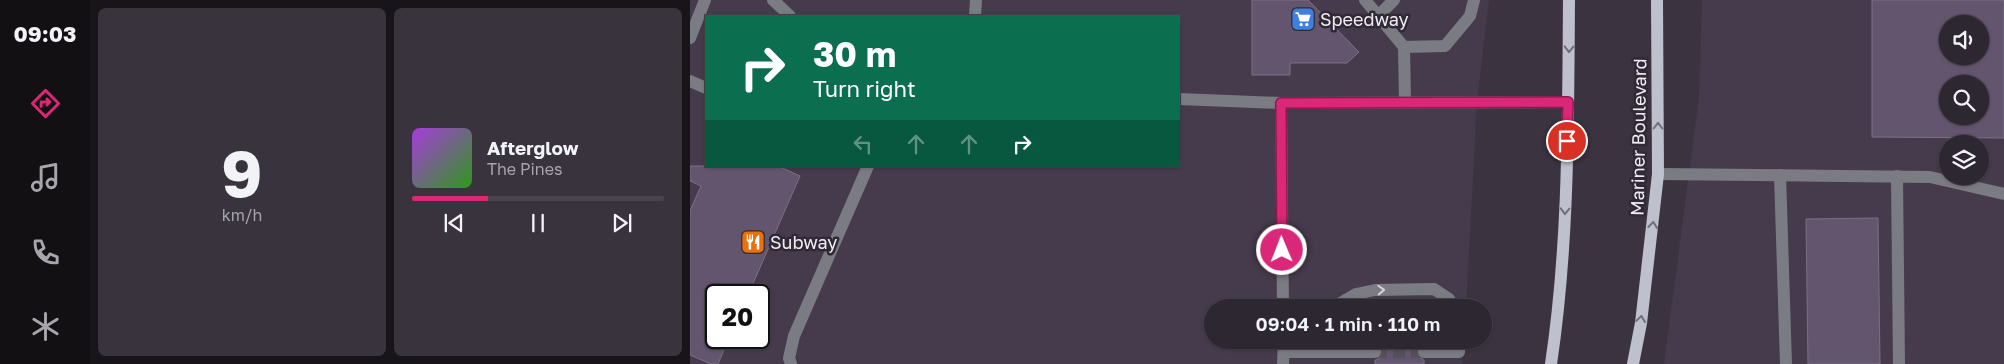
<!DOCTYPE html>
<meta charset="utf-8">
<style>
:root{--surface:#2c2730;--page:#38333c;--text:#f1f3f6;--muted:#a6a5ab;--line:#48444c;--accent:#db2777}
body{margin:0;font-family:"Golos Text",sans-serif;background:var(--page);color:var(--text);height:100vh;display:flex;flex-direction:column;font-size:19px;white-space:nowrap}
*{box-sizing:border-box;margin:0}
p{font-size:16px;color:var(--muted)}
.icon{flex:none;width:28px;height:28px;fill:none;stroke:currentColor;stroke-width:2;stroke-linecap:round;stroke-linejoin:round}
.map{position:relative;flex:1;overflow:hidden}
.panel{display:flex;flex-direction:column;gap:8px;padding:8px;background:#18151a;width:600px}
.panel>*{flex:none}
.top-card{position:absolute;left:15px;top:15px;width:475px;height:152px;border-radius:0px;box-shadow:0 1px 4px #0004,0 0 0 1px var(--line);background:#0b6e4f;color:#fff;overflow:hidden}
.buttons{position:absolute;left:1249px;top:15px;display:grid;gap:10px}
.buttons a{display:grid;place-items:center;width:50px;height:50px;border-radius:50%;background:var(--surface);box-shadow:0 1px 4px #0004,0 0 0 1px var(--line);font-size:25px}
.speed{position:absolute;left:15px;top:284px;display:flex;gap:10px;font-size:25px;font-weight:700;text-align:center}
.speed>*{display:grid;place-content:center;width:65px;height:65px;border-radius:50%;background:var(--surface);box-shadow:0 1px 4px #0004,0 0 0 1px var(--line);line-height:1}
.speed .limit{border:2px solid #111;border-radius:8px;background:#fff;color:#111}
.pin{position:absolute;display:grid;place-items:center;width:42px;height:42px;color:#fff;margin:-21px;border:2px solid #fff;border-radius:50%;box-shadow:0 1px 5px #0007}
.me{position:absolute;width:55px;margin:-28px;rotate:359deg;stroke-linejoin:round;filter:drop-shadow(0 0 4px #0008)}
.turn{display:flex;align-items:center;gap:18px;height:105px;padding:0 25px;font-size:22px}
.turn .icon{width:65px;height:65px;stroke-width:2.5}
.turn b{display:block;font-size:35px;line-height:42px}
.lanes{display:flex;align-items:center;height:48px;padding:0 25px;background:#0003;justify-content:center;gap:25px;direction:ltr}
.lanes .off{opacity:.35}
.panel .tile{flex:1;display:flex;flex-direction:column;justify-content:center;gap:8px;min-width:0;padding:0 18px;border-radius:8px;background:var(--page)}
.panel .dial{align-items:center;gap:0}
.dial b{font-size:65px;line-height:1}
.song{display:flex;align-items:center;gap:15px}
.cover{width:60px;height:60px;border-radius:8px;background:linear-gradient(135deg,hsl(280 70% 55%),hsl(110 70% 35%))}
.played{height:5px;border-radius:2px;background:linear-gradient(90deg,var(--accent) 30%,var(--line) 30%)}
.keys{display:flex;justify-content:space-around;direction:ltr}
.panel .tiles{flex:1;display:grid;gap:8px;grid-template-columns:repeat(2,1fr)}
.trip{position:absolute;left:514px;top:299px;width:288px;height:50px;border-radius:25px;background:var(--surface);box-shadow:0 1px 4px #0004,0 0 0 1px var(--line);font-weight:600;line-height:50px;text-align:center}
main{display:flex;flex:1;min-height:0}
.tabs{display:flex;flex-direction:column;width:90px;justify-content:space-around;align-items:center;background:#121013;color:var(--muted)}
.tabs .icon{width:35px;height:35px}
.tabs .active{color:var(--accent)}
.tabs b{font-size:22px;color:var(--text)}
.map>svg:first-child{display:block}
.built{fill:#463b4c;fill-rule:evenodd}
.building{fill:#64556e;stroke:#7a7280;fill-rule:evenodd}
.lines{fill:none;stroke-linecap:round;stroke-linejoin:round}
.minor-tunnel{stroke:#56505b;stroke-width:12;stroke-dasharray:12 6;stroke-linecap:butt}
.minor{stroke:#7b7c83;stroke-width:12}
.major{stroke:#bfc0cd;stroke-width:12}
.oneway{stroke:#716e7a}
.oneway2{stroke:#d3d0d8}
.route-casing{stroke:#8e194d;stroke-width:12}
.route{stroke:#db2777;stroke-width:9}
.labels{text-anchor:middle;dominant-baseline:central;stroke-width:5;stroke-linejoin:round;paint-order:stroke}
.poi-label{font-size:18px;fill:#f0ecf4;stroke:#312a36;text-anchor:start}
.street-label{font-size:18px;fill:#f0ecf4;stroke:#312a36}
</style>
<main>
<nav class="tabs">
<b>09:03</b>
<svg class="icon active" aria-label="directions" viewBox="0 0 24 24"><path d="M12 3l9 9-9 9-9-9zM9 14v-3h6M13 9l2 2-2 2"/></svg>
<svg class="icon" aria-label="music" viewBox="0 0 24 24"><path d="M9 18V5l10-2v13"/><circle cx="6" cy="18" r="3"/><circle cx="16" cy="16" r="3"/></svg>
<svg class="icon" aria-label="phone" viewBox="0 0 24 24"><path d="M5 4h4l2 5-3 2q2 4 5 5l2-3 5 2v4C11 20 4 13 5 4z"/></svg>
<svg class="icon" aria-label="climate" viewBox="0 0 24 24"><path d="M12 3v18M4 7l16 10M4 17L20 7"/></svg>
</nav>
<section class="panel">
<div class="tiles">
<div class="tile dial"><b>9</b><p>km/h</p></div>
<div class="tile">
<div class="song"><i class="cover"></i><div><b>Afterglow</b><p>The Pines</p></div></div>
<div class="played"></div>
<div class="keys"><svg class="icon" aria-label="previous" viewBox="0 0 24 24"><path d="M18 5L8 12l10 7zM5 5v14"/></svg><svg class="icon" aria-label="pause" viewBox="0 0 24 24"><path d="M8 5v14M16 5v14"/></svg><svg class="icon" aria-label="next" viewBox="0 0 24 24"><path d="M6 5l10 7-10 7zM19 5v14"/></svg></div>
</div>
</div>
</section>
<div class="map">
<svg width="1314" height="364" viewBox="0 0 1314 364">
<rect width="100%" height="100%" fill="#3b3440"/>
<g class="built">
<path d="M0 0H799L787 101 776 307 522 308V340H774L772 364H0ZM16 16H489V166H16ZM26 295H69V338H26Z"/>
<path d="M1012 0H1314V364H974L1009 98ZM1258 24H1290V56H1258ZM1258 84H1290V116H1258ZM1258 144H1290V176H1258Z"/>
</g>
<g class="building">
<polygon points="562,0 618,0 669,52 657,63 600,63 600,75 562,75"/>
<path d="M1182 0H1314V138L1182 137ZM1258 24H1290V56H1258ZM1258 84H1290V116H1258Z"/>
<polygon points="0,166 88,166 110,176 58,295 26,295 26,338 39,338 28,364 21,364 0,355 0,211 11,186 0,181"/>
<polygon points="1188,218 1190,364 1118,364 1116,219"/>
<polygon points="685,340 734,340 734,344 730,345 726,352 727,356 734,360 734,364 685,364 685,360 689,359 693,352 692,348 685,344"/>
</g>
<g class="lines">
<polyline class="minor-tunnel" points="685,352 734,352"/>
<g class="minor">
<polyline points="83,0 100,16"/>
<polyline points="675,0 714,47 715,103"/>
<polyline points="285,16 286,0"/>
<polyline points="688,16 704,0"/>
<polyline points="0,38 15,0"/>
<polyline points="714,47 755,46 780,16 784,0"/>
<polyline points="0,81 16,88"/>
<polyline points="489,99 591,103 593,308"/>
<polyline points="591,103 878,102"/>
<polyline points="968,174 1240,177 1314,194"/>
<polyline points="1090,175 1096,364"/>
<polyline points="1207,176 1209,364"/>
<polyline points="649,308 649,304 666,294 685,290 744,289 759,299 765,308"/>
<polyline points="594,352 685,352"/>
<polyline points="734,352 769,352 769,340"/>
<polyline points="101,364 99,358 104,336 178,166"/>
<polyline points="593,364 594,340"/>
</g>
<g class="major">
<path d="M861 364C879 244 878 121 879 0"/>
<polyline points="943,364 951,323 968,174 967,0"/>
</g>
</g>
<defs><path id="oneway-chevron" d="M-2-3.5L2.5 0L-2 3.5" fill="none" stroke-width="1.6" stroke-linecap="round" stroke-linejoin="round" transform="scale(1.25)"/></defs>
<g class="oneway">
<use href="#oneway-chevron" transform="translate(879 49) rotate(91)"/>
<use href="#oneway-chevron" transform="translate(968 126) rotate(-90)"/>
<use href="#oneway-chevron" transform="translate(875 211) rotate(92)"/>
<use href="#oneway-chevron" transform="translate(963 225) rotate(-83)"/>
<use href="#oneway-chevron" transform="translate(951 319) rotate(-82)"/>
</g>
<use class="oneway2" href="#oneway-chevron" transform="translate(691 290) rotate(-2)"/>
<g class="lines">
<g class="route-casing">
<polyline id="route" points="592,250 591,103 878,102 877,141"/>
</g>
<use href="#route" class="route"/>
</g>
<defs>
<g id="supermarket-square" transform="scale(1.25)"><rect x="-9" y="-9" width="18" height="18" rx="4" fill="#3f7fe0" stroke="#312a36"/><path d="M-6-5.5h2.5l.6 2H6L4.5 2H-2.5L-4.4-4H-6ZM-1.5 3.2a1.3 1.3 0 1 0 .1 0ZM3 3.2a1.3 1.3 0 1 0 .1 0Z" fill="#fff"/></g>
<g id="restaurant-square" transform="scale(1.25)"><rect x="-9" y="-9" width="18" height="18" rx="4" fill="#e8710a" stroke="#312a36"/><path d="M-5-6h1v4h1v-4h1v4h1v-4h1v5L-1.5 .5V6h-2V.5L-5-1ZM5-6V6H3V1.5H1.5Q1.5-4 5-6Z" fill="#fff"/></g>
</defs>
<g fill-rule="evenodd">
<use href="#supermarket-square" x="613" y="19"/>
<use href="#restaurant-square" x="63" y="242"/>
</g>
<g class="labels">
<g class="poi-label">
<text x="630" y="19">Speedway</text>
<text x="80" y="242">Subway</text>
</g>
<g class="street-label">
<text transform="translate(948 137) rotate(-89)">Mariner Boulevard</text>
</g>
</g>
</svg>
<div class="buttons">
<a><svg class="icon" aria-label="sound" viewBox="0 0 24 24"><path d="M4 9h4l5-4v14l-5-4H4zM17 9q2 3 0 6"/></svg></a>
<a><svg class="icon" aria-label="search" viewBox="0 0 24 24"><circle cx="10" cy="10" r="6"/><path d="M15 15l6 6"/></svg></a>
<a><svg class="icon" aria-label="layers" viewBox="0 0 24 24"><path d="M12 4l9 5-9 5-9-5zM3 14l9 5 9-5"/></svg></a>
</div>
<div class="speed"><div class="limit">20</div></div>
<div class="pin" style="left:877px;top:141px;background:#d93025"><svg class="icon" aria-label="arrive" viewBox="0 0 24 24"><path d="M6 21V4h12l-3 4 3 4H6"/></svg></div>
<svg class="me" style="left:592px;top:250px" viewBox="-20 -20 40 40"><circle r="17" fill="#db2777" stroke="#fff" stroke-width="3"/><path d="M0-11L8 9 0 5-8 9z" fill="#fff"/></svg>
<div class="trip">09:04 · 1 min · 110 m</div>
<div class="top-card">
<div class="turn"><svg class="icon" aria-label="right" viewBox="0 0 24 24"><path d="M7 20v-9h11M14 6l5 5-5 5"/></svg><div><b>30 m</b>Turn right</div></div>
<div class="lanes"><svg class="icon off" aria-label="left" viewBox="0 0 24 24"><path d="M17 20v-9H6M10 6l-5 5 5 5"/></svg><svg class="icon off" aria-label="ahead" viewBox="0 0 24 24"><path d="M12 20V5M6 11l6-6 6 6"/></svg><svg class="icon off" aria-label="ahead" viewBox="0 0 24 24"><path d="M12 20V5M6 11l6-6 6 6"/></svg><svg class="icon" aria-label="right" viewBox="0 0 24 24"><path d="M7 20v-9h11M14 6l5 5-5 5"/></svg></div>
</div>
</div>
</main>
